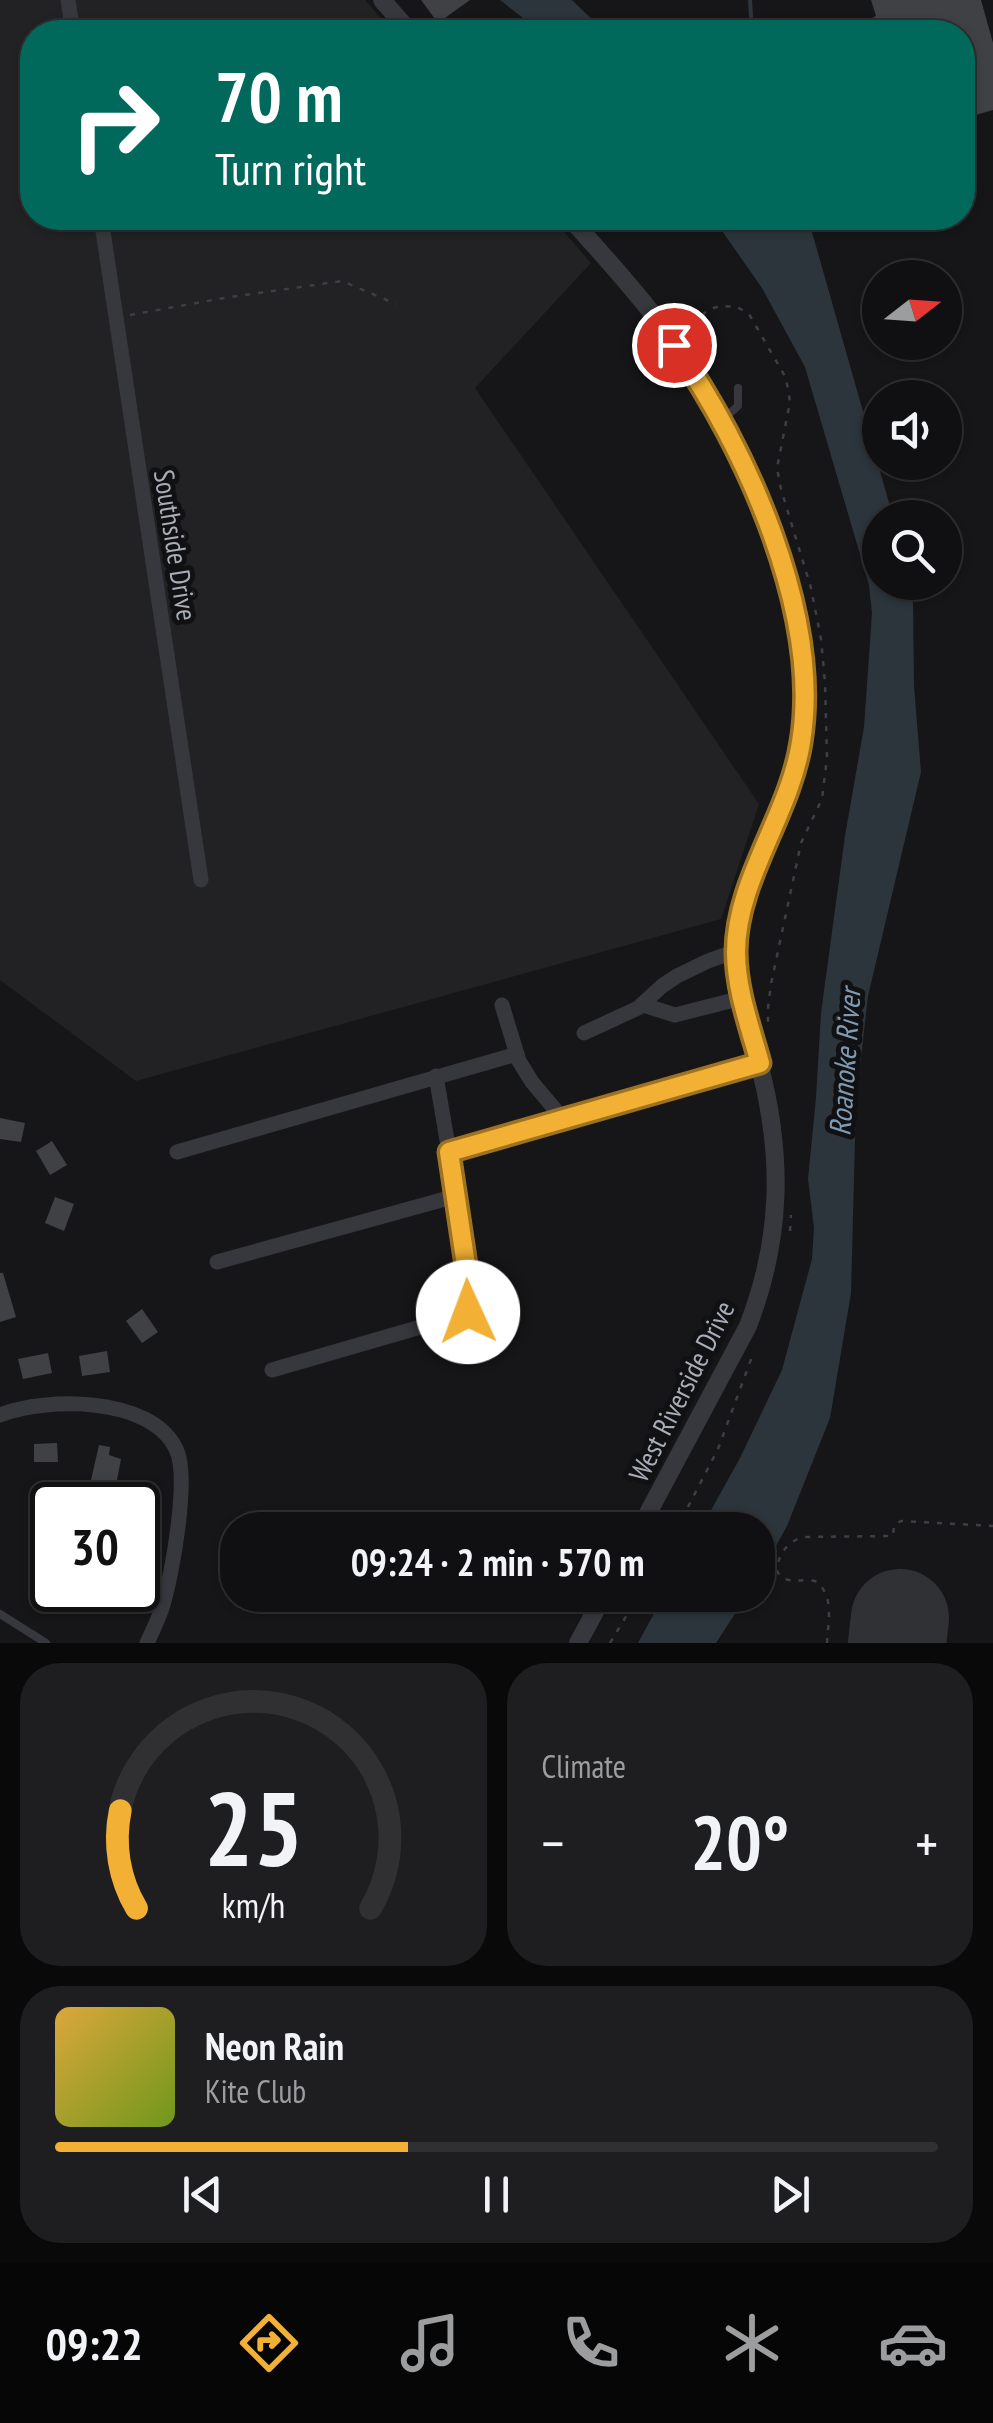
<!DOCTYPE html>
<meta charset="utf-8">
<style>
:root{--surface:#101012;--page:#1e1e20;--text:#f1f3f6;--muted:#9c9d9f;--line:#303032;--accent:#f2b134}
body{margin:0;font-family:"PT Sans Narrow",sans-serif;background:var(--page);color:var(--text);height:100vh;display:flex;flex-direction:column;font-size:38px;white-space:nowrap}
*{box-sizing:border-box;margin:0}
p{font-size:32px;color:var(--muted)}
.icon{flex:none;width:55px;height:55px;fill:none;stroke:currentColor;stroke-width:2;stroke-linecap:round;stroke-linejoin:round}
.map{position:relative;height:1643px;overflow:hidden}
.details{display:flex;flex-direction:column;gap:20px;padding:20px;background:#09090a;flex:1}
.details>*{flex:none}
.guide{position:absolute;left:20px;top:20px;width:955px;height:210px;border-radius:40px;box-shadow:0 2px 8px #0004,0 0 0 2px var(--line);background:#00695c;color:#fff;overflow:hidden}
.needle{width:65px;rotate:73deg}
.buttons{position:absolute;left:862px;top:260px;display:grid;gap:20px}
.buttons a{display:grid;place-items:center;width:100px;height:100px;border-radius:50%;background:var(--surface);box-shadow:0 2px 8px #0004,0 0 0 2px var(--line);font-size:50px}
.speed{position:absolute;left:30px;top:1482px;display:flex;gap:20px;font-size:50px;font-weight:700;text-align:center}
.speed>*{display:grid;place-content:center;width:130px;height:130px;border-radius:50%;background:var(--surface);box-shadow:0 2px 8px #0004,0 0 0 2px var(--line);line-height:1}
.speed .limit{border:5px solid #111;border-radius:15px;background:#fff;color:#111}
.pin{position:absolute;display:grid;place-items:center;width:85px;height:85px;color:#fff;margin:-42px;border:5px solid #fff;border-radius:50%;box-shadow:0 2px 10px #0007}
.me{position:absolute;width:110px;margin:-55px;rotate:358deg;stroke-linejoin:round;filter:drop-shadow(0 0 8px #0008)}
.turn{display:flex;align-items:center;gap:35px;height:210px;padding:0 30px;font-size:45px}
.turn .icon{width:130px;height:130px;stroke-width:2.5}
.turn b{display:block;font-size:70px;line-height:85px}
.big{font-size:75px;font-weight:600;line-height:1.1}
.details .card{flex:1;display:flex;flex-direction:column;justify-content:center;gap:15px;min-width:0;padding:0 35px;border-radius:40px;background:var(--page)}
.details .dial{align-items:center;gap:0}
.dial svg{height:260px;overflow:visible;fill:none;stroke:var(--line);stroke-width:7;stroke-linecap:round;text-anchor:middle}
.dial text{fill:var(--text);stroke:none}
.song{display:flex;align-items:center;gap:30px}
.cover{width:120px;height:120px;border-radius:15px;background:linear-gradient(135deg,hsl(40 70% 55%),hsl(80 70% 35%))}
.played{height:10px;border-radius:5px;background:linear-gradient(90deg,var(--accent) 40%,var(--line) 40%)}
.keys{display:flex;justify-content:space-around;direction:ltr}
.heat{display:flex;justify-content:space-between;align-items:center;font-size:55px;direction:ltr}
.details .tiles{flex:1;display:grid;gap:20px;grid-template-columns:1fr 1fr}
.card:last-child{grid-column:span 2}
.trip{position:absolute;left:220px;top:1512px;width:555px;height:100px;border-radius:40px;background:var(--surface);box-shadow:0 2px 8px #0004,0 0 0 2px var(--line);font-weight:600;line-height:100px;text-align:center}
.menu{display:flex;height:160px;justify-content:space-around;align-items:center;background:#060607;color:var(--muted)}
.menu .icon{width:70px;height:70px}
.menu .selected{color:var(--accent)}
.menu b{font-size:45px;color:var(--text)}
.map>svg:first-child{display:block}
.built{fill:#222225}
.water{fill:#2c353c}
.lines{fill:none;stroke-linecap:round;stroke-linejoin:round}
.stream{stroke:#2c353c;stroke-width:4}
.runway{stroke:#303135;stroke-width:98}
.building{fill:#404145}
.path{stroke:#3d3f44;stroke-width:2.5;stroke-dasharray:5 8;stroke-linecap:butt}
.service{stroke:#37383d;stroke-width:8}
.minor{stroke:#37383d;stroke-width:15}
.tertiary{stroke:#37383d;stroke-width:18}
.route-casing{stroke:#9d7322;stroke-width:25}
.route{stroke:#f2b134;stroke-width:18}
.labels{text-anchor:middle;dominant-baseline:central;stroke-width:10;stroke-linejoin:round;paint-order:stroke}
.street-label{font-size:28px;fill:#a8adb8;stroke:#111113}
.water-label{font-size:30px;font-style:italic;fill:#7f9bb3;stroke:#111113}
</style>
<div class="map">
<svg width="993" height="1643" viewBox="0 0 993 1643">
<rect width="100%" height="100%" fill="#161618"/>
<polygon class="built" points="0,0 365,0 393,32 32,32 32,218 552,218 591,263 475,388 759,804 721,919 136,1081 0,980"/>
<g class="water">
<polygon points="500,0 572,0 605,32 538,32 528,22"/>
<polygon points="713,218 808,218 893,517 880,518 880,582 908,583 913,603 914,686 921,772 868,996 856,1102 851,1293 830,1418 787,1526 758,1578 758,1530 700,1530 740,1458 782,1370 812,1259 814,1228 808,1179 816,1098 821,1013 845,836 864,727 872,613 869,585 805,367 762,288"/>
<polygon points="664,1595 747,1595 716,1643 638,1643"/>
</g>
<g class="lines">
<polyline class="stream" points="750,0 752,32"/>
<polyline class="runway" points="897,1643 900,1618"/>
</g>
<g class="building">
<polygon points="421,0 470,0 438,23"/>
<polygon points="871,0 981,0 993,43 993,110 962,119 962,32 845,32 876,16"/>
<polygon points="0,1118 25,1123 21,1142 0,1139"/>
<polygon points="52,1141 67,1165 50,1175 36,1151"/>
<polygon points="55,1197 74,1204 64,1231 45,1223"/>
<polygon points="0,1273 3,1273 16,1317 0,1322"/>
<polygon points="142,1309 158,1332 142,1343 126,1321"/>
<polygon points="107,1351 110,1372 82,1376 79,1356"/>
<polygon points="48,1353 52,1373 23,1379 18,1359"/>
<polygon points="57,1443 58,1462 34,1462 34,1444"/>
<polygon points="99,1445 110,1447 109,1455 121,1459 116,1485 91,1480"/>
</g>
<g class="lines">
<g class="path">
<polyline points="130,315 224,298 342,281 396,304"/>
<polyline points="702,315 710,309 720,306 737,307 749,314 786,378 790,402 777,468 781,489 811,588 821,639 825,683 827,758 822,799 801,843 771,984 768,1008 768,1029"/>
<polyline points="790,1231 791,1215"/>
<polyline points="676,1530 718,1449 753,1354"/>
<polyline points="610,1643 639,1595"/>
<path d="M827 1643C828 1621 835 1595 815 1581 801 1578 785 1586 777 1571 778 1555 786 1543 802 1537L893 1536 894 1525 901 1521 993 1526"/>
</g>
<g class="service">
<path d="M656 319C670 313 680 316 693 322"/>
<polyline points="721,421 738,406 738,388"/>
<polyline points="0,1614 46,1643"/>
</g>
<g class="minor">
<polyline points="68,0 73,32"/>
<polyline points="101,218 201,880"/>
<polyline points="502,1005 519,1061 532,1082 563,1119"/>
<polyline points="643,1005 675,1015 742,998"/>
<polyline points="584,1033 638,1008 662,986 677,976 708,961 736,951"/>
<polyline points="177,1152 517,1054"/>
<polyline points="449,1152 759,1063"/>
<polyline points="217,1262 456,1196"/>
<polyline points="272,1370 462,1315 472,1305 463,1233 436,1076"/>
<path d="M0 1415C46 1397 151 1396 176 1449 190 1476 172 1577 162 1608 158 1620 152 1632 147 1643"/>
</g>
<g class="tertiary">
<polyline points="382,0 410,32"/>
<path d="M570 218C600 252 631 285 658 321 721 406 768 503 792 606 803 652 810 702 800 748 795 771 788 792 780 813 762 860 734 905 736 956 737 994 751 1031 760 1067 783 1157 782 1238 748 1326L639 1530"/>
<polyline points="578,1643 604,1595"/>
</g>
</g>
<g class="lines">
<g class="route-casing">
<path id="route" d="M468 1312 472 1305 449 1152 760 1063C750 1027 736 989 736 952 736 880 790 814 801 742 822 615 746 447 674 345"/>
</g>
<use href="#route" class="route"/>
</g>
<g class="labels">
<g class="street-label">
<text transform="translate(176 545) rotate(81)">Southside Drive</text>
<text transform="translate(681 1391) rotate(-63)">West Riverside Drive</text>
</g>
<g class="water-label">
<text transform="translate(844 1062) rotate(-86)">Roanoke River</text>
</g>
</g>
</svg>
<div class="buttons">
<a><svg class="needle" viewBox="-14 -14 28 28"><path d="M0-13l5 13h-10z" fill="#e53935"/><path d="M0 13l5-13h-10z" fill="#9c9d9f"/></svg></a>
<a><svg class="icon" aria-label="sound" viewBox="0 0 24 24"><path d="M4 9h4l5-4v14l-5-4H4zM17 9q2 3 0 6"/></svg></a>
<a><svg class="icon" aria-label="search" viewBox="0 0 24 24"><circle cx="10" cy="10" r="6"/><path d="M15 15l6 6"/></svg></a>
</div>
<div class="speed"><div class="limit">30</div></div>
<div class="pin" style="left:674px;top:345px;background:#d93025"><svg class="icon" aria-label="arrive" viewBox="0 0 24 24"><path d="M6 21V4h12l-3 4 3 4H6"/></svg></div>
<svg class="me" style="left:468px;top:1312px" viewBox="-20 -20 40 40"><circle r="19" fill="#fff"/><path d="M0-13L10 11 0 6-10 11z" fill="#f2b134"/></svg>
<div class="trip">09:24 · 2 min · 570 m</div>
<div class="guide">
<div class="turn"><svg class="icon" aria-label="right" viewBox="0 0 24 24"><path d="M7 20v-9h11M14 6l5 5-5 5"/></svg><div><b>70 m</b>Turn right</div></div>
</div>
</div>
<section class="details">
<div class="tiles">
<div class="card dial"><svg viewBox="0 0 100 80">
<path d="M14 69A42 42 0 1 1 86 69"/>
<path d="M14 69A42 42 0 0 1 9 39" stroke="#f2b134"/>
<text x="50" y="56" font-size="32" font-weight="700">25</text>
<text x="50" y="72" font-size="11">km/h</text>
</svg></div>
<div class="card"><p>Climate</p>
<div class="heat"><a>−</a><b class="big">20°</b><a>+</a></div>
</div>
<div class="card">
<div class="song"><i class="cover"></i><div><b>Neon Rain</b><p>Kite Club</p></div></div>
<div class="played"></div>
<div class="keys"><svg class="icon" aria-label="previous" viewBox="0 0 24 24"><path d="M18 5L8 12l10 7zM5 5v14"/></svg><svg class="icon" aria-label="pause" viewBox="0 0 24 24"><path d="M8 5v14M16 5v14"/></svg><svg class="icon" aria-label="next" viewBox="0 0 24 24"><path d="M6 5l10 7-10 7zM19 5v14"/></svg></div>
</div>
</div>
</section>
<nav class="menu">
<b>09:22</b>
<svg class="icon selected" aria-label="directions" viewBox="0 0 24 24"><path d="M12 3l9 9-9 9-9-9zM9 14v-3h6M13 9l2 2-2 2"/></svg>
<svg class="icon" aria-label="music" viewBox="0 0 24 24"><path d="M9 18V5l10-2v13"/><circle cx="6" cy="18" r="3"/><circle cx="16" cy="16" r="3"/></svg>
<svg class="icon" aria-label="phone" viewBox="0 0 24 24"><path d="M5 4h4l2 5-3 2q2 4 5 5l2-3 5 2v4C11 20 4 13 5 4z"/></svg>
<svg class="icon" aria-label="climate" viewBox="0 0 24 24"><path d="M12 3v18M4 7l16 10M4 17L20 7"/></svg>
<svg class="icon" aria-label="car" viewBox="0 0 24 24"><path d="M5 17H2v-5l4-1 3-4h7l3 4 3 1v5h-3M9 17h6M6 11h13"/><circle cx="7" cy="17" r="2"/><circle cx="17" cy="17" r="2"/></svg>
</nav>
